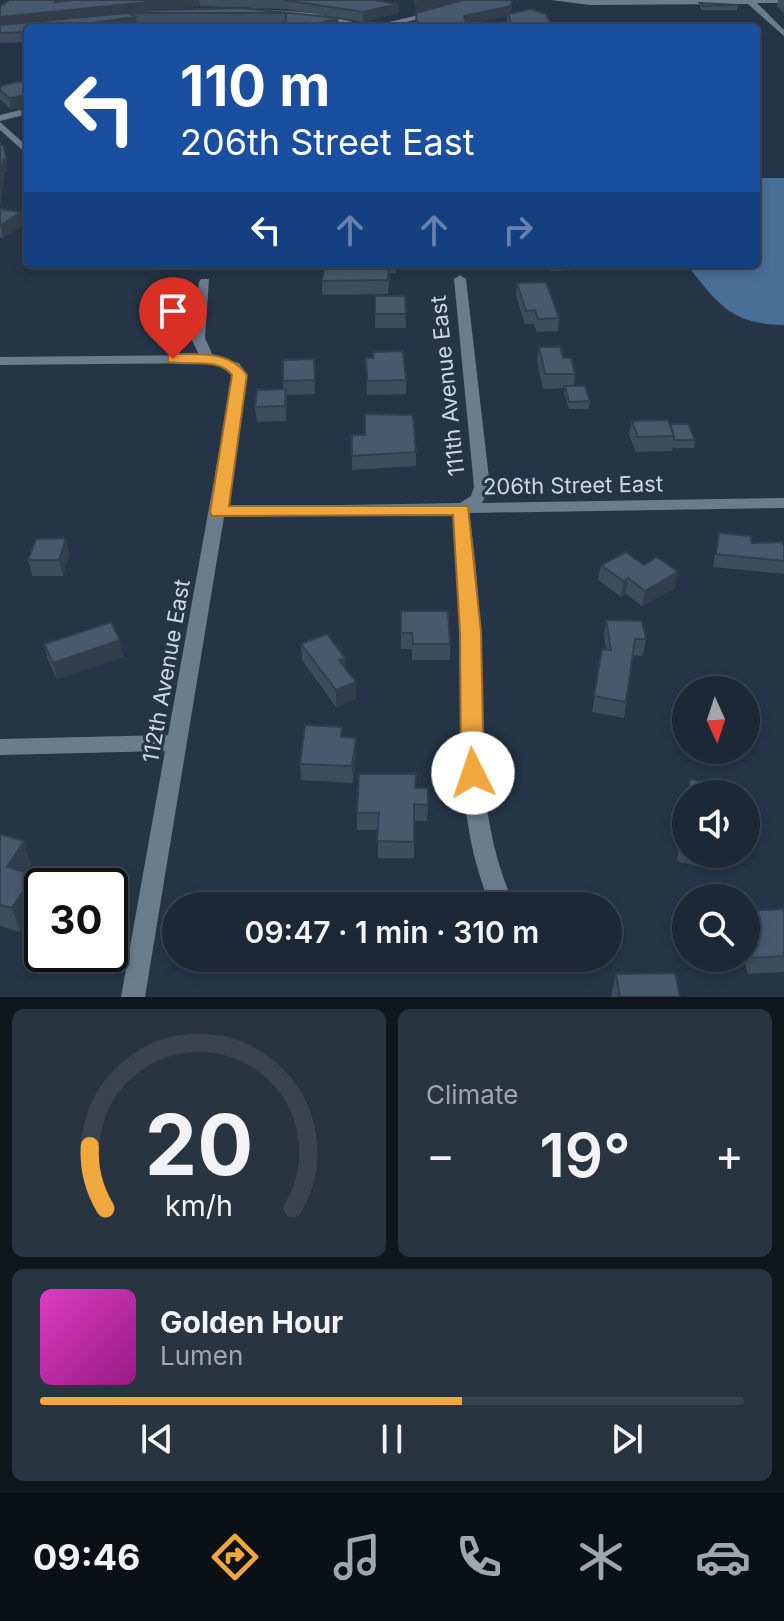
<!DOCTYPE html>
<meta charset="utf-8">
<style>
:root{--surface:#1c2835;--page:#293441;--text:#f1f3f6;--muted:#a0a6ad;--line:#3a4450;--accent:#efa73e}
body{margin:0;font-family:Inter,sans-serif;background:var(--page);color:var(--text);height:100vh;display:flex;flex-direction:column;font-size:30px;white-space:nowrap}
*{box-sizing:border-box;margin:0}
p{font-size:26px;color:var(--muted)}
.icon{flex:none;width:44px;height:44px;fill:none;stroke:currentColor;stroke-width:2;stroke-linecap:round;stroke-linejoin:round}
.map{position:relative;height:997px;overflow:hidden}
.drawer{display:flex;flex-direction:column;gap:12px;padding:12px;background:#0f161d;flex:1}
.drawer>*{flex:none}
.banner{position:absolute;left:24px;top:24px;width:736px;height:244px;border-radius:8px;box-shadow:0 4px 12px #0003,0 0 0 2px var(--line);background:#1a4fa0;color:#fff;overflow:hidden}
.needle{width:52px;rotate:177deg}
.tools{position:absolute;left:672px;top:676px;display:grid;gap:16px}
.tools a{display:grid;place-items:center;width:88px;height:88px;border-radius:50%;background:var(--surface);box-shadow:0 4px 12px #0003,0 0 0 2px var(--line);font-size:40px}
.speed{position:absolute;left:24px;top:868px;display:flex;gap:16px;font-size:40px;font-weight:700;text-align:center}
.speed>*{display:grid;place-content:center;width:104px;height:104px;border-radius:50%;background:var(--surface);box-shadow:0 4px 12px #0003,0 0 0 2px var(--line);line-height:1}
.speed .limit{border:4px solid #111;border-radius:12px;background:#fff;color:#111}
.pin{position:absolute;display:grid;place-items:center;width:68px;height:68px;color:#fff;margin:-82px -34px;border-radius:50% 50% 50% 0;rotate:-45deg;box-shadow:0 0 8px #0007}
.pin .icon{rotate:45deg}
.me{position:absolute;width:88px;margin:-44px;rotate:356deg;stroke-linejoin:round;filter:drop-shadow(0 0 6px #0008)}
.turn{display:flex;align-items:center;gap:28px;height:168px;padding:0 24px;font-size:36px}
.turn .icon{width:104px;height:104px;stroke-width:2.5}
.turn b{display:block;font-size:56px;line-height:68px}
.lanes{display:flex;align-items:center;height:76px;padding:0 24px;background:#0003;justify-content:center;gap:40px;direction:ltr}
.lanes .off{opacity:.35}
.big{font-size:60px;font-weight:600;line-height:1.1}
.drawer .tile{flex:1;display:flex;flex-direction:column;justify-content:center;gap:12px;min-width:0;padding:0 28px;border-radius:12px;background:var(--page)}
.drawer .dial{align-items:center;gap:0}
.dial svg{height:208px;overflow:visible;fill:none;stroke:var(--line);stroke-width:7;stroke-linecap:round;text-anchor:middle}
.dial text{fill:var(--text);stroke:none}
.song{display:flex;align-items:center;gap:24px}
.cover{width:96px;height:96px;border-radius:12px;background:linear-gradient(135deg,hsl(310 70% 55%),hsl(310 70% 35%))}
.played{height:8px;border-radius:4px;background:linear-gradient(90deg,var(--accent) 60%,var(--line) 60%)}
.keys{display:flex;justify-content:space-around;direction:ltr}
.heat{display:flex;justify-content:space-between;align-items:center;font-size:44px;direction:ltr}
.drawer .tiles{flex:1;display:grid;gap:12px;grid-template-columns:1fr 1fr}
.tile:last-child{grid-column:span 2}
.trip{position:absolute;left:162px;top:892px;width:460px;height:80px;border-radius:40px;background:var(--surface);box-shadow:0 4px 12px #0003,0 0 0 2px var(--line);font-weight:600;line-height:80px;text-align:center}
.tab-bar{display:flex;height:128px;justify-content:space-around;align-items:center;background:#0b1015;color:var(--muted)}
.tab-bar .icon{width:56px;height:56px}
.tab-bar .active{color:var(--accent)}
.tab-bar b{font-size:36px;color:var(--text)}
.map>svg:first-child{display:block}
.forest{fill:#496e97}
.lines{fill:none;stroke-linecap:round;stroke-linejoin:round}
.street{fill:#6b7c8f;fill-rule:evenodd}
.wall{fill:#3e4d5e}
.shaded-wall{fill:#323e4c}
.building{fill:#48596d;stroke:#323e4c;stroke-width:2}
.route{fill:#efa73e;stroke:#9b6d28;stroke-width:2}
.labels{text-anchor:middle;dominant-baseline:central;stroke-width:6;stroke-linejoin:round;paint-order:stroke}
.street-label{font-size:22px;fill:#cdd7e3;stroke:#253547}
</style>
<div class="map">
<svg width="784" height="997" viewBox="0 0 784 997">
<rect width="100%" height="100%" fill="#253547"/>
<path class="forest" d="M756 178H784V325C729 324 718 303 686 264H756Z"/>
<g class="lines">
<g class="street">
<polygon points="551,0 784,0 784,3 757,3 784,30 784,36 748,4 590,5"/>
<polygon points="249,8 312,13 372,26 436,11 440,13 384,28 360,28 312,17 246,12"/>
<polygon points="28,108 28,114 0,121 0,115"/>
<polygon points="0,122 28,147 28,155 0,130"/>
<path d="M460 275 466 279 490 487 482 503 784 498V508L469 513C475 553 479 594 480 635 482 727 475 821 515 906H491C454 820 462 727 462 635 462 594 458 554 453 513L224 517 145 997H121L165 751 0 755V739L168 735 233 375 229 369 208 363 0 365V357L199 355 191 338 199 282 201 279H209L205 338 213 356 239 363 247 375 225 507 460 503 471 496 474 487 454 279Z"/>
</g>
</g>
<g class="wall">
<polygon points="74,0 374,0 399,4 399,13 363,22 286,9 200,6 162,10 242,8 338,18 339,28 286,22 136,22 137,26 125,28 28,28 28,42 0,43 0,6"/>
<polygon points="415,0 512,0 511,13 553,28 509,28 507,23 507,16 466,24 468,28 416,28 416,13 446,5 416,12"/>
<polygon points="778,0 784,0 784,13 777,6"/>
<polygon points="700,3 738,5 737,10 702,10 700,7"/>
<polygon points="0,86 28,86 28,122 22,119 20,108 21,107 11,109 0,99"/>
<polygon points="0,209 23,225 3,238 0,238"/>
<polygon points="325,264 397,264 396,273 390,273 388,294 322,295 322,281"/>
<polygon points="548,264 578,264 578,270 550,271"/>
<polygon points="517,283 559,318 558,331 537,332 534,324 525,324 516,296"/>
<polygon points="375,296 405,296 406,328 375,328"/>
<polygon points="539,347 563,358 575,374 574,386 590,401 589,409 569,409 564,393 565,388 543,389 537,361"/>
<polygon points="366,358 406,380 406,394 367,395"/>
<polygon points="314,359 315,394 287,395 286,421 257,422 255,407 283,389 283,381"/>
<polygon points="632,421 670,424 695,440 694,448 673,448 673,446 672,451 636,452 629,435"/>
<polygon points="352,435 365,435 416,452 416,466 352,470"/>
<polygon points="719,533 752,543 784,546 784,574 713,567"/>
<polygon points="69,554 63,576 32,576 28,560"/>
<polygon points="601,565 675,588 642,606 626,594 621,597 598,580"/>
<polygon points="401,611 450,644 450,660 412,660 412,649 401,649"/>
<polygon points="606,620 646,639 643,656 633,655 624,718 592,712 602,649 606,649 604,636"/>
<polygon points="44,644 123,657 57,679 48,660"/>
<polygon points="301,644 345,658 345,668 356,699 336,707 302,660"/>
<polygon points="342,737 356,738 356,754 353,783 301,780 300,764"/>
<polygon points="415,788 428,805 427,821 414,821 414,858 378,858 378,830 357,830 357,813"/>
<polygon points="686,795 686,854 718,854 714,870 677,861"/>
<polygon points="0,834 31,865 27,873 34,875 41,899 20,932 0,926"/>
<polygon points="784,909 784,972 748,974 743,958 746,958 746,911"/>
<polygon points="616,974 680,997 611,997"/>
</g>
<g class="shaded-wall">
<polygon points="170,0 199,0 200,6 0,26 0,17"/>
<polygon points="430,0 466,0 416,12 416,3"/>
<polygon points="512,0 511,15 464,25 464,16"/>
<polygon points="399,4 399,13 363,22 363,12"/>
<polygon points="136,17 137,26 125,28 56,28"/>
<polygon points="338,18 339,28 308,26"/>
<polygon points="28,32 28,42 26,42 24,33"/>
<polygon points="28,95 28,106 11,109 9,98"/>
<polygon points="6,159 8,171 5,172 0,209 0,180 3,160"/>
<polygon points="21,212 23,225 3,238 1,226"/>
<polygon points="286,389 287,404 286,421 285,406"/>
<polygon points="66,538 69,554 63,576 59,560"/>
<polygon points="678,572 675,588 642,606 645,591"/>
<polygon points="628,578 626,594 621,597 623,581"/>
<polygon points="120,640 123,657 57,679 53,663"/>
<polygon points="345,658 345,674 339,660"/>
<polygon points="356,682 356,699 336,707 336,690"/>
<polygon points="356,738 356,754 353,783 352,766"/>
<polygon points="24,841 31,865 14,891 7,867"/>
<polygon points="34,875 41,899 20,932 12,908"/>
</g>
<g class="building">
<polygon points="10,0 56,0 55,2 74,0 170,0 0,17 0,6"/>
<polygon points="284,0 374,0 399,4 363,12"/>
<polygon points="415,0 430,0 416,3"/>
<polygon points="463,0 512,0 511,6 464,16 468,28 417,28 416,13"/>
<polygon points="700,3 738,5 703,6"/>
<polygon points="242,8 338,18 308,26 337,28 259,28 286,22 286,13 128,13 136,17 56,28 28,28 28,32 0,33 0,25 157,10"/>
<polygon points="531,9 546,14 553,28 513,28 508,14"/>
<polygon points="21,81 28,86 28,97 28,95 9,98 0,90 0,86"/>
<polygon points="28,105 28,112 20,108"/>
<polygon points="0,143 4,146 6,159 3,160 0,180"/>
<polygon points="0,209 21,212 0,226"/>
<polygon points="325,264 389,264 388,280 322,281"/>
<polygon points="546,282 559,318 538,319 535,310 526,311 517,283"/>
<polygon points="375,296 405,296 406,314 375,314"/>
<polygon points="539,347 560,347 563,358 571,358 575,374 545,374"/>
<polygon points="403,351 406,380 367,381 366,358 373,358 373,352"/>
<polygon points="314,359 315,380 283,381 283,360"/>
<polygon points="565,386 585,386 590,401 569,402"/>
<polygon points="286,389 285,406 255,407 257,390"/>
<polygon points="365,414 413,415 416,452 352,456 352,435 365,435"/>
<polygon points="668,420 674,436 638,437 632,421"/>
<polygon points="670,424 688,424 695,440 674,440 674,436"/>
<polygon points="719,533 751,536 752,543 782,542 784,546 784,561 716,554"/>
<polygon points="66,538 59,560 28,560 36,539"/>
<polygon points="626,552 644,565 657,557 678,572 645,591 628,578 623,581 601,565"/>
<polygon points="401,611 448,611 450,644 413,644 412,633 401,633"/>
<polygon points="606,620 642,621 646,639 635,639 626,702 594,696 602,649 611,650"/>
<polygon points="111,622 120,640 53,663 44,644"/>
<polygon points="327,634 345,658 339,660 356,682 336,690 301,644"/>
<polygon points="305,725 342,727 341,737 356,738 352,766 300,764"/>
<polygon points="359,774 416,774 415,788 428,788 428,805 414,804 414,842 377,841 379,813 357,813"/>
<polygon points="690,779 725,787 724,794 688,794"/>
<polygon points="686,805 686,846 681,844"/>
<polygon points="0,834 24,841 7,867 34,875 12,908 0,905"/>
<polygon points="784,909 784,956 753,958 746,936 746,911"/>
<polygon points="675,973 680,997 620,997 616,974"/>
</g>
<path class="route" d="M173 354C200 354 231 351 247 375L229 506H468L481 632 484 773 481 780H464L461 773 460 632 453 515 212 516 210 512 232 375C219 357 187 366 168 362V356Z"/>
<g class="labels">
<g class="street-label">
<text transform="translate(447 386) rotate(-96)">111th Avenue East</text>
<text transform="translate(573 485) rotate(-1)">206th Street East</text>
<text transform="translate(166 671) rotate(-80)">112th Avenue East</text>
</g>
</g>
</svg>
<div class="tools">
<a><svg class="needle" viewBox="-14 -14 28 28"><path d="M0-13l5 13h-10z" fill="#e53935"/><path d="M0 13l5-13h-10z" fill="#a0a6ad"/></svg></a>
<a><svg class="icon" aria-label="sound" viewBox="0 0 24 24"><path d="M4 9h4l5-4v14l-5-4H4zM17 9q2 3 0 6"/></svg></a>
<a><svg class="icon" aria-label="search" viewBox="0 0 24 24"><circle cx="10" cy="10" r="6"/><path d="M15 15l6 6"/></svg></a>
</div>
<div class="speed"><div class="limit">30</div></div>
<div class="pin" style="left:173px;top:359px;background:#d93025"><svg class="icon" aria-label="arrive" viewBox="0 0 24 24"><path d="M6 21V4h12l-3 4 3 4H6"/></svg></div>
<svg class="me" style="left:473px;top:773px" viewBox="-20 -20 40 40"><circle r="19" fill="#fff"/><path d="M0-13L10 11 0 6-10 11z" fill="#efa73e"/></svg>
<div class="trip">09:47 · 1 min · 310 m</div>
<div class="banner">
<div class="turn"><svg class="icon" aria-label="left" viewBox="0 0 24 24"><path d="M17 20v-9H6M10 6l-5 5 5 5"/></svg><div><b>110 m</b>206th Street East</div></div>
<div class="lanes"><svg class="icon" aria-label="left" viewBox="0 0 24 24"><path d="M17 20v-9H6M10 6l-5 5 5 5"/></svg><svg class="icon off" aria-label="ahead" viewBox="0 0 24 24"><path d="M12 20V5M6 11l6-6 6 6"/></svg><svg class="icon off" aria-label="ahead" viewBox="0 0 24 24"><path d="M12 20V5M6 11l6-6 6 6"/></svg><svg class="icon off" aria-label="right" viewBox="0 0 24 24"><path d="M7 20v-9h11M14 6l5 5-5 5"/></svg></div>
</div>
</div>
<section class="drawer">
<div class="tiles">
<div class="tile dial"><svg viewBox="0 0 100 80">
<path d="M14 69A42 42 0 1 1 86 69"/>
<path d="M14 69A42 42 0 0 1 8 45" stroke="#efa73e"/>
<text x="50" y="56" font-size="32" font-weight="700">20</text>
<text x="50" y="72" font-size="11">km/h</text>
</svg></div>
<div class="tile"><p>Climate</p>
<div class="heat"><a>−</a><b class="big">19°</b><a>+</a></div>
</div>
<div class="tile">
<div class="song"><i class="cover"></i><div><b>Golden Hour</b><p>Lumen</p></div></div>
<div class="played"></div>
<div class="keys"><svg class="icon" aria-label="previous" viewBox="0 0 24 24"><path d="M18 5L8 12l10 7zM5 5v14"/></svg><svg class="icon" aria-label="pause" viewBox="0 0 24 24"><path d="M8 5v14M16 5v14"/></svg><svg class="icon" aria-label="next" viewBox="0 0 24 24"><path d="M6 5l10 7-10 7zM19 5v14"/></svg></div>
</div>
</div>
</section>
<nav class="tab-bar">
<b>09:46</b>
<svg class="icon active" aria-label="directions" viewBox="0 0 24 24"><path d="M12 3l9 9-9 9-9-9zM9 14v-3h6M13 9l2 2-2 2"/></svg>
<svg class="icon" aria-label="music" viewBox="0 0 24 24"><path d="M9 18V5l10-2v13"/><circle cx="6" cy="18" r="3"/><circle cx="16" cy="16" r="3"/></svg>
<svg class="icon" aria-label="phone" viewBox="0 0 24 24"><path d="M5 4h4l2 5-3 2q2 4 5 5l2-3 5 2v4C11 20 4 13 5 4z"/></svg>
<svg class="icon" aria-label="climate" viewBox="0 0 24 24"><path d="M12 3v18M4 7l16 10M4 17L20 7"/></svg>
<svg class="icon" aria-label="car" viewBox="0 0 24 24"><path d="M5 17H2v-5l4-1 3-4h7l3 4 3 1v5h-3M9 17h6M6 11h13"/><circle cx="7" cy="17" r="2"/><circle cx="17" cy="17" r="2"/></svg>
</nav>
